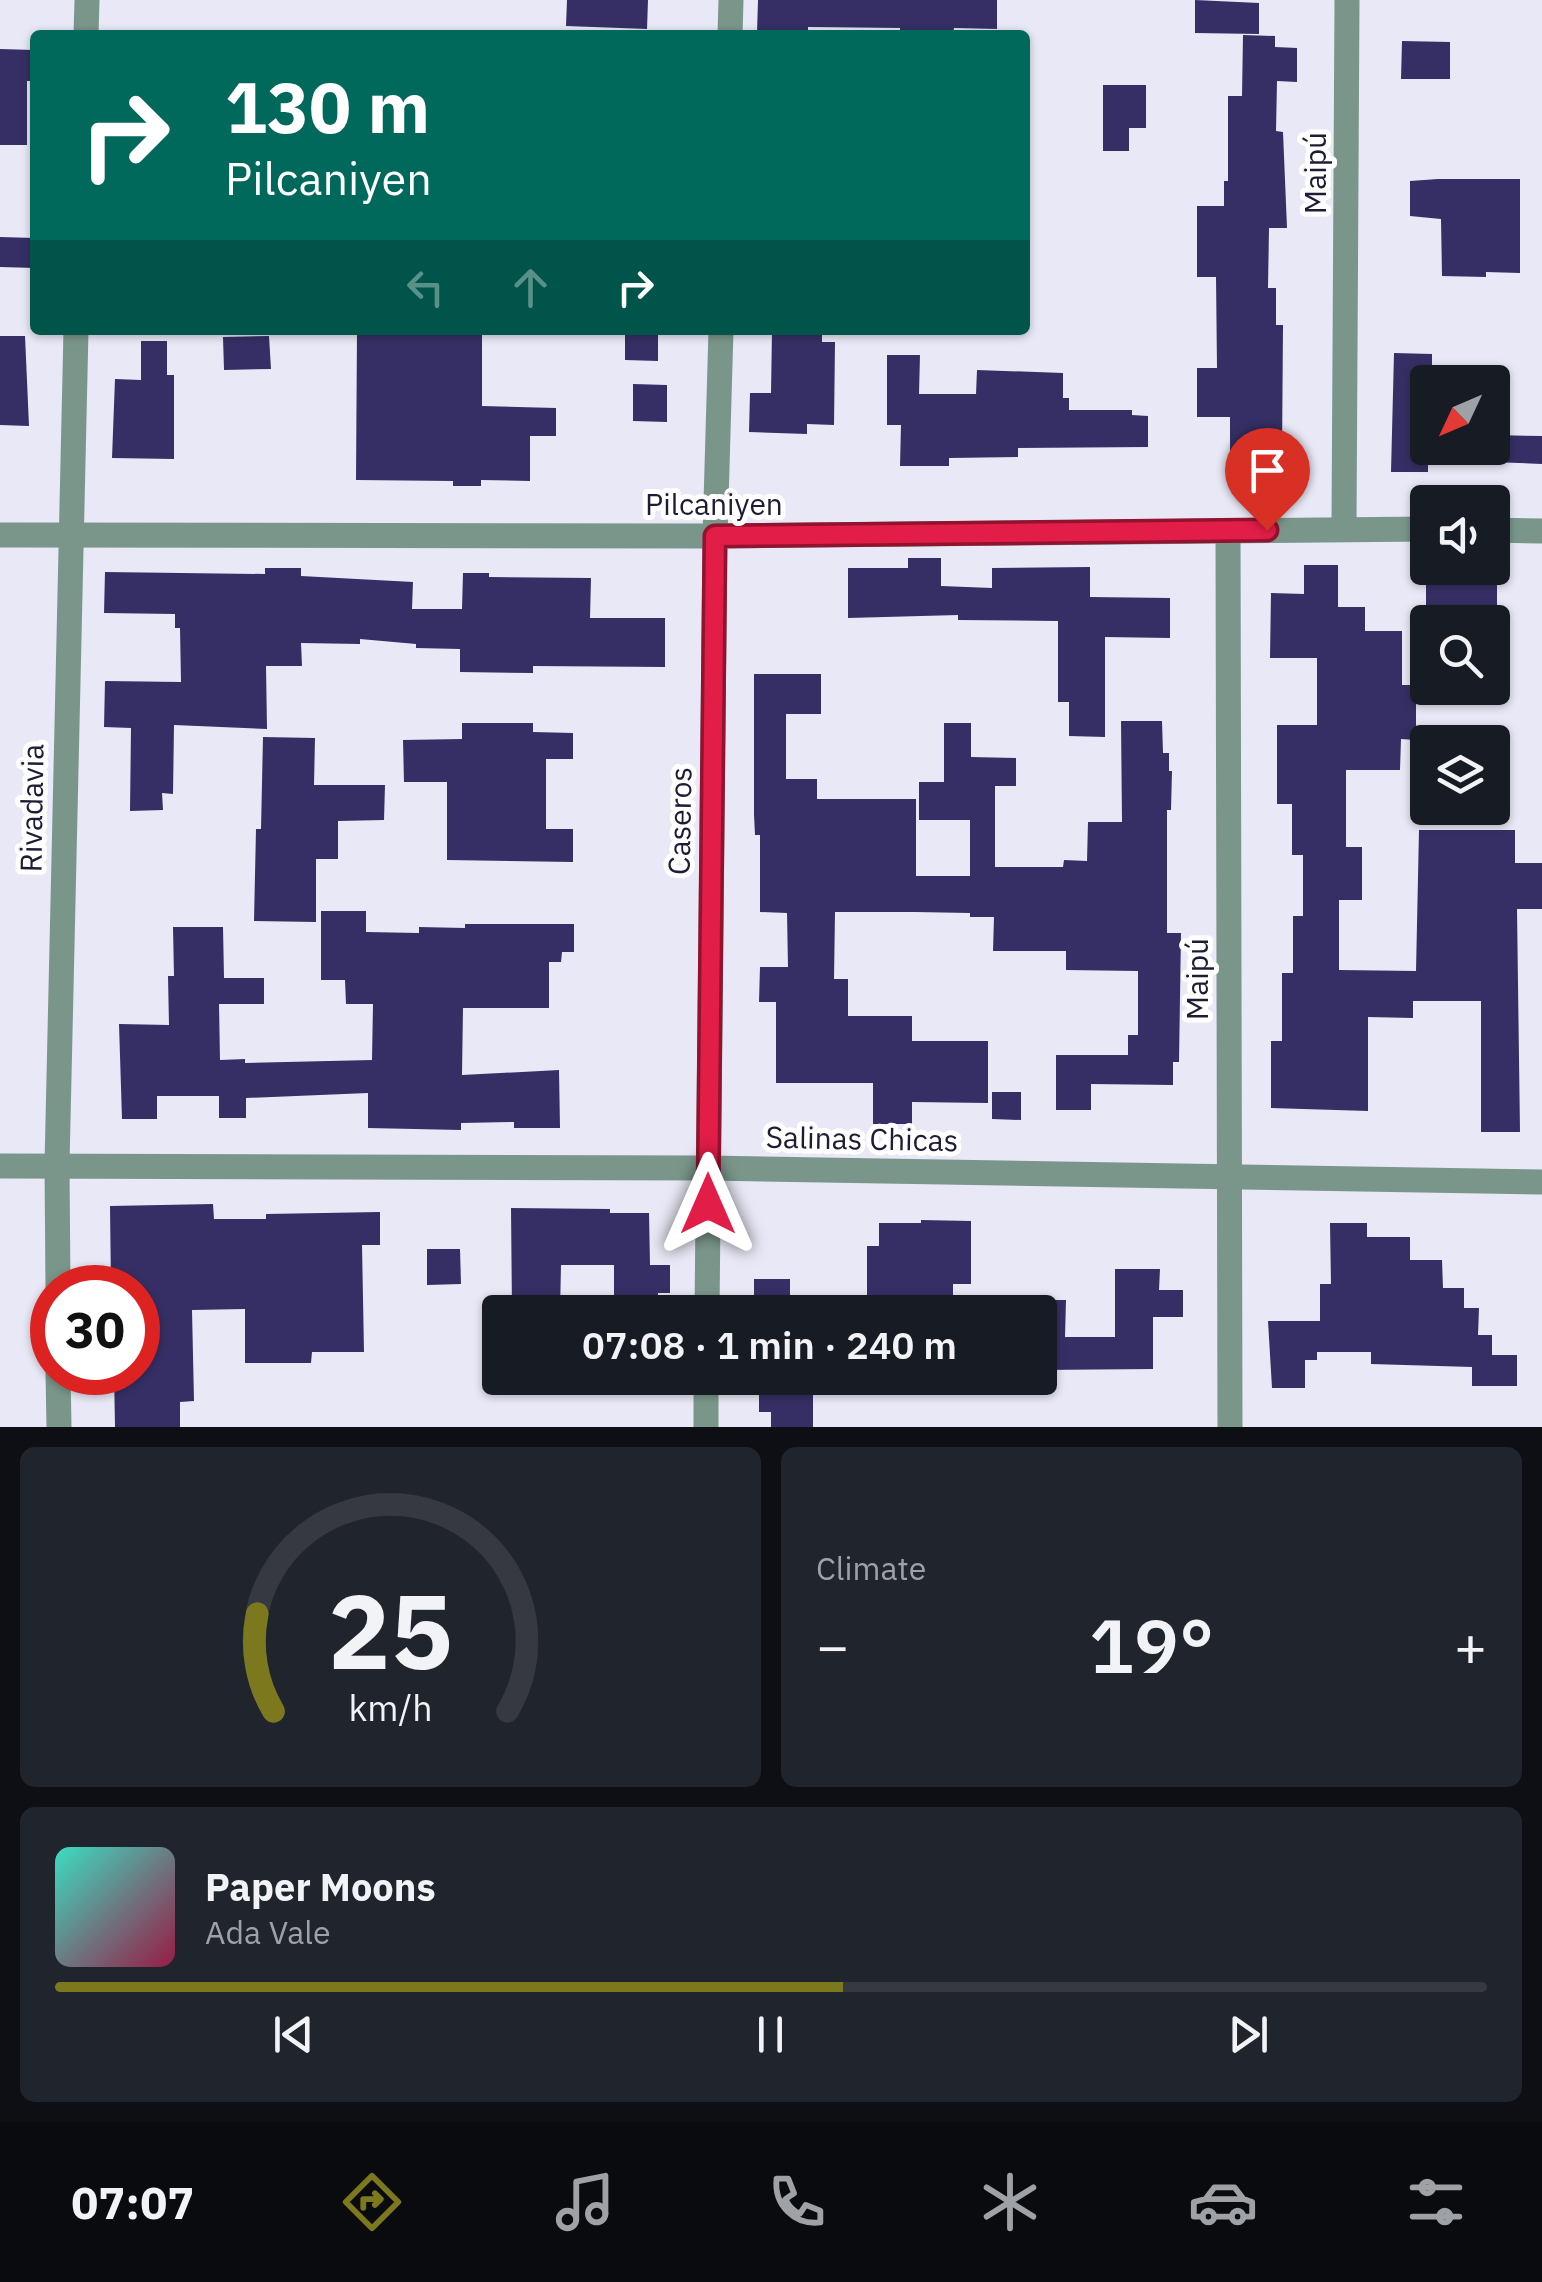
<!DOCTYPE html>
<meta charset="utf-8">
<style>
:root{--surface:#171b24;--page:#20242c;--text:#f1f3f6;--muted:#9ea1a6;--line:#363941;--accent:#7c781e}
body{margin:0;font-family:"IBM Plex Sans",sans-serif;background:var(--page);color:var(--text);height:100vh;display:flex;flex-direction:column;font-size:38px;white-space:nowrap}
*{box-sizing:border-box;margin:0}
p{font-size:32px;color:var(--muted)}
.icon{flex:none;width:55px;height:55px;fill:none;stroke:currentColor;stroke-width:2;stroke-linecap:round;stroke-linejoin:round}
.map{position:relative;height:1427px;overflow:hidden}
.panel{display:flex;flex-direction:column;gap:20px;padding:20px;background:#0d0f14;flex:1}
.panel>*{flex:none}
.guide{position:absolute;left:30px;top:30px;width:1000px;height:305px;border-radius:10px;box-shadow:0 2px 8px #0004;background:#00695c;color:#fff;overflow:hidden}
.needle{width:65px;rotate:226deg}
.controls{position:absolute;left:1410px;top:365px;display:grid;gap:20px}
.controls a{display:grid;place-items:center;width:100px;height:100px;border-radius:10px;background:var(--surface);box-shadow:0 2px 8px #0004;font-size:50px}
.speed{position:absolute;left:30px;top:1265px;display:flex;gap:20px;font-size:50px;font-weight:700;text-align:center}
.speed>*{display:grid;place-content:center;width:130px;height:130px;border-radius:50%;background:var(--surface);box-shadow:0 2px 8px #0004;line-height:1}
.speed .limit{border:15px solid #d22;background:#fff;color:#111}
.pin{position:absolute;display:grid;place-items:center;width:85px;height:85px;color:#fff;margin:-102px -42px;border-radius:50% 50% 50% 0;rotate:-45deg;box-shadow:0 0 10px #0007}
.pin .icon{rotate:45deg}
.me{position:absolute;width:110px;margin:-55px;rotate:0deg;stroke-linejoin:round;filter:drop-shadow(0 0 8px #0008)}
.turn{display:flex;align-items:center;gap:35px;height:210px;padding:0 30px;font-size:45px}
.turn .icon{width:130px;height:130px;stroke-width:2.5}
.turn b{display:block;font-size:70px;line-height:85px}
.lanes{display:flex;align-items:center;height:95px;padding:0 30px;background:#0003;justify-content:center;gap:50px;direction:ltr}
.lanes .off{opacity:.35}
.big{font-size:75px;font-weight:600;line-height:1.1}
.panel .tile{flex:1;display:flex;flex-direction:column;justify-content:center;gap:15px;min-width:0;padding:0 35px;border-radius:15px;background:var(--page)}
.panel .dial{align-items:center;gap:0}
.dial svg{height:260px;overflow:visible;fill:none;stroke:var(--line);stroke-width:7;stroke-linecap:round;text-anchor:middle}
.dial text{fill:var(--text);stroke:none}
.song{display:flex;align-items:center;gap:30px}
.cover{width:120px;height:120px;border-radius:15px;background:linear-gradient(135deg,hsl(170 70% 55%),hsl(340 70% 35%))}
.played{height:10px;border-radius:5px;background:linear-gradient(90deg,var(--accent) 55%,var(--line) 55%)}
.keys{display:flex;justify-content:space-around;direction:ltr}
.heat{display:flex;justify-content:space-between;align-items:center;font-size:55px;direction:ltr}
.panel .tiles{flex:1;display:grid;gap:20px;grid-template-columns:1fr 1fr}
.tile:last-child{grid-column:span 2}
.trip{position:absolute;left:482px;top:1295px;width:575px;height:100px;border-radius:10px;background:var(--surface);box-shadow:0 2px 8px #0004;font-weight:600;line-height:100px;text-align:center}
.tabs{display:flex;height:160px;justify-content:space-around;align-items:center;background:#090b0e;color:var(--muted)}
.tabs .icon{width:70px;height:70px}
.tabs .on{color:var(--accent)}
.tabs b{font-size:45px;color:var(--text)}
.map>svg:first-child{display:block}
.building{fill:#362f65}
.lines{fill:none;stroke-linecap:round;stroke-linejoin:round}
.minor{stroke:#7a968a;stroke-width:25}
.route-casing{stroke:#92132f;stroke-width:25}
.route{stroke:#e11d48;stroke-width:18}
.labels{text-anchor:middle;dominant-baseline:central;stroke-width:10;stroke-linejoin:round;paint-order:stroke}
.street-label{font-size:30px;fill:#1e1c34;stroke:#fff}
</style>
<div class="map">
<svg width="1542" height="1427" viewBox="0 0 1542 1427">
<rect width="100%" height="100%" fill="#e8e8f6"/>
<g class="building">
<polygon points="567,0 648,0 647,29 566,26"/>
<polygon points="758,0 997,0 997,29 954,28 953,35 900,35 900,28 808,27 808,34 757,33"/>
<polygon points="1195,0 1259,3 1259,34 1195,33"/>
<polygon points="1243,35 1275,36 1275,47 1297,48 1297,82 1277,81 1276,131 1283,132 1287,228 1269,228 1268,288 1276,288 1276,325 1283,325 1282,456 1230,456 1230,417 1197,417 1197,368 1217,368 1216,277 1197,277 1197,206 1224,206 1224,181 1228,181 1228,96 1242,96"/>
<polygon points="1402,41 1450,42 1450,79 1401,79"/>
<polygon points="0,49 34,50 34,81 27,81 27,145 0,145"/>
<polygon points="1103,85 1146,85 1146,128 1129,128 1129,151 1103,151"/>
<polygon points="1438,179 1520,179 1520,273 1486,272 1486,277 1442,276 1441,219 1410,216 1410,181"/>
<polygon points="0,237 35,238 35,268 0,267"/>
<polygon points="357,330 482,333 482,406 556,408 556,436 530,436 530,481 481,480 481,486 453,486 453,481 356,480"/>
<polygon points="772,330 822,330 822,342 835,342 834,425 807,424 807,434 749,432 750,393 771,393"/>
<polygon points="625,334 658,335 658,361 625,360"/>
<polygon points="0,336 25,336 29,426 0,425"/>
<polygon points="269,336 271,369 224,370 223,337"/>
<polygon points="141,341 167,341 167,375 174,375 174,459 112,458 115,379 141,380"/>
<polygon points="1394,353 1432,354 1432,382 1428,382 1428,472 1391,472"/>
<polygon points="887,355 920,355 919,394 976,394 977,370 1063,373 1063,398 1069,398 1069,410 1132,410 1132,415 1148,416 1148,447 1018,448 1018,457 949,458 949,466 900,466 901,425 887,425"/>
<polygon points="633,384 667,385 667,422 633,421"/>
<polygon points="1492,435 1542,436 1542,464 1492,462"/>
<polygon points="908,558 941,558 941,586 992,588 992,568 1090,567 1090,597 1170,598 1170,638 1105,637 1105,737 1069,736 1069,702 1058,702 1058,621 958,620 958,615 848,618 848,568 908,568"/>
<polygon points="1304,565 1338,565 1338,607 1365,607 1365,631 1402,631 1402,685 1416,685 1416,740 1401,739 1400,770 1346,770 1346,847 1362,847 1362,900 1339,900 1339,970 1416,971 1419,830 1515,830 1515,863 1542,863 1542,909 1517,909 1520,1132 1481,1132 1481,1001 1413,1001 1413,1018 1368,1017 1368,1111 1271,1108 1271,1041 1282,1041 1282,973 1293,973 1293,916 1303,916 1303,855 1292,855 1292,804 1277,804 1277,725 1317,725 1317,658 1270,658 1271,593 1304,594"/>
<polygon points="265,568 301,568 301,576 413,582 412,609 462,609 463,573 489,573 489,577 591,578 590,618 665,618 665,667 533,666 533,673 460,672 460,649 416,648 416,644 360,639 360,644 301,643 302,666 266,666 267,729 174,725 173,794 162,793 163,810 130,811 131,728 104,727 105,681 181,682 180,628 175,628 175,614 104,613 105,572 265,574"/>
<polygon points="1466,572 1466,575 1497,576 1497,622 1426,622 1426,573"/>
<polygon points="754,674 821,674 821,714 786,714 786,779 817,779 817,799 916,799 916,876 970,876 970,820 919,820 919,782 944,782 944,723 971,723 971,757 1016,758 1016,786 995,786 995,867 1063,867 1064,860 1087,861 1088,822 1122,822 1121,721 1162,721 1163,753 1169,753 1169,771 1172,771 1171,810 1167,810 1167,933 1181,933 1179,1062 1173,1062 1173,1085 1091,1084 1091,1110 1056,1110 1056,1055 1128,1055 1128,1035 1138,1035 1138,971 1066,970 1066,951 993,951 994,917 970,917 970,913 915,912 835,912 834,979 848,979 848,1016 912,1016 912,1041 988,1041 988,1103 912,1102 912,1124 873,1124 873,1083 776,1083 776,1002 759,1002 760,967 788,967 787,913 760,912 760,835 755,835 754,815"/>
<polygon points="462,723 533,723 533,732 573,733 573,759 546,759 546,829 573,829 573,862 447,860 447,782 404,782 403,740 462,739"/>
<polygon points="263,737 315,738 314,785 385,785 384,820 338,821 338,859 316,859 316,922 254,921 256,829 261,829"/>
<polygon points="321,911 366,911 366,932 419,933 419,927 465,928 465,924 574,924 574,952 562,952 561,962 549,962 549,1008 463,1008 462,1075 559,1070 560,1128 514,1128 514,1122 461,1123 461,1130 368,1128 368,1093 246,1098 246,1118 219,1118 219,1096 157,1096 157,1119 122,1119 119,1024 169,1025 168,976 174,976 173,927 223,927 224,978 264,978 264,1004 219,1004 220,1060 245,1059 245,1063 372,1060 373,1004 346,1004 345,980 321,980"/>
<polygon points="992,1092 1021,1092 1021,1120 992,1119"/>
<polygon points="213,1204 214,1219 266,1219 266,1214 380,1212 380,1245 362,1245 364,1352 312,1352 311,1363 245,1363 245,1309 192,1310 194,1401 180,1402 180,1427 115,1427 114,1372 138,1372 138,1288 111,1288 110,1206"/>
<polygon points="511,1208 610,1209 610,1213 649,1213 650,1265 670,1265 670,1293 658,1293 658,1312 614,1312 614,1265 561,1265 560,1312 512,1312"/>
<polygon points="921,1220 971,1221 971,1284 953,1284 953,1297 920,1296 920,1312 867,1312 867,1246 879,1246 879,1223 921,1223"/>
<polygon points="1330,1223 1367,1223 1367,1237 1410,1237 1410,1260 1442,1260 1443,1288 1464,1288 1464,1308 1479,1308 1478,1335 1492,1335 1492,1355 1517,1355 1517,1386 1472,1386 1472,1367 1371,1364 1371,1352 1317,1352 1317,1360 1305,1360 1305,1388 1272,1388 1268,1321 1320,1321 1320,1284 1331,1284"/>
<polygon points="427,1249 460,1249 461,1284 427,1285"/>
<polygon points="1115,1269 1160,1269 1159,1290 1183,1290 1183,1317 1153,1317 1153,1369 1040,1370 1040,1300 1066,1300 1065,1337 1115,1337"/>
<rect x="754" y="1279" width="36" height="33"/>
<polygon points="759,1378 813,1378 813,1427 771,1427 771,1412 759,1412"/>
</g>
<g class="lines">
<g class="minor">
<polyline points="86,35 87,0"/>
<polyline points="730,35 731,0"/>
<polyline points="1344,527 1347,0"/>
<polyline points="1492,530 1542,531"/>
<polyline points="1228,531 1230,1427"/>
<polyline points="0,535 715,536 1428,529"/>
<polyline points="0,1166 708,1168 1542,1182"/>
<polyline points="58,1288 57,1165 76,330"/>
<polyline points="707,1312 715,536 721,330"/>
<polyline points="58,1372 59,1427"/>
<polyline points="706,1427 706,1378"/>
</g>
</g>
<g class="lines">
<g class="route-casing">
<polyline id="route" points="708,1204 715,536 1267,530"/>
</g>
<use href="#route" class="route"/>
</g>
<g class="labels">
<g class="street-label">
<text transform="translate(1314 173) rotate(-90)">Maipú</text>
<text x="714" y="503">Pilcaniyen</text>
<text transform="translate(31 808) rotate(-89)">Rivadavia</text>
<text transform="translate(679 821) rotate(-89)">Caseros</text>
<text transform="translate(1196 979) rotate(-90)">Maipú</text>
<text transform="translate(862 1138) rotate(1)">Salinas Chicas</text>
</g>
</g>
</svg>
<div class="controls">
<a><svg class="needle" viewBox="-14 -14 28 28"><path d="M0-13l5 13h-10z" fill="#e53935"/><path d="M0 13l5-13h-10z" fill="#9ea1a6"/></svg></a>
<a><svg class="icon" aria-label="sound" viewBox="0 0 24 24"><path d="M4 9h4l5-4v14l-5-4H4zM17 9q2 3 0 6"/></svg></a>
<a><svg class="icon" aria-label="search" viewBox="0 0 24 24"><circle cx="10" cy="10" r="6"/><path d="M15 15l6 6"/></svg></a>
<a><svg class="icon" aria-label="layers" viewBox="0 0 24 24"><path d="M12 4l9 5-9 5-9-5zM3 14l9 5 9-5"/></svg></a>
</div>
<div class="speed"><div class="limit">30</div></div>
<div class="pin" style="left:1267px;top:530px;background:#d93025"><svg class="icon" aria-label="arrive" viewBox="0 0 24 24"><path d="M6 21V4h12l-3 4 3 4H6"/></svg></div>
<svg class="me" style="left:708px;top:1204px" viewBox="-20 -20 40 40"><path d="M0-17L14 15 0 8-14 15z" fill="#e11d48" stroke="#fff" stroke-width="4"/></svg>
<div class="trip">07:08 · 1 min · 240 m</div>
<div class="guide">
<div class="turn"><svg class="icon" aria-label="right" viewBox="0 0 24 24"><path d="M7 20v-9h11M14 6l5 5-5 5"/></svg><div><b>130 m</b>Pilcaniyen</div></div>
<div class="lanes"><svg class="icon off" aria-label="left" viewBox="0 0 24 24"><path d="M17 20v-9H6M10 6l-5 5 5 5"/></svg><svg class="icon off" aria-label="ahead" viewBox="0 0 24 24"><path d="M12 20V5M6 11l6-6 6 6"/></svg><svg class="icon" aria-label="right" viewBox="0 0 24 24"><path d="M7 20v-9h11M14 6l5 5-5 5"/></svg></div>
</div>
</div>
<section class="panel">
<div class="tiles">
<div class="tile dial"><svg viewBox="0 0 100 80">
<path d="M14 69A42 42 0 1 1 86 69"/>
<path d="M14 69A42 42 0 0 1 9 39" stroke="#7c781e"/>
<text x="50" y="56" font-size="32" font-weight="700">25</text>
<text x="50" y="72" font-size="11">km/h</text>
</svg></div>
<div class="tile"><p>Climate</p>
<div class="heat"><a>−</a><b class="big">19°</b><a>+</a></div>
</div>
<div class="tile">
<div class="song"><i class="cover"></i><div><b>Paper Moons</b><p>Ada Vale</p></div></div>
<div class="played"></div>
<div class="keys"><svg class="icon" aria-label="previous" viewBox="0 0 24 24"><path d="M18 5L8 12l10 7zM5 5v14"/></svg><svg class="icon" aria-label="pause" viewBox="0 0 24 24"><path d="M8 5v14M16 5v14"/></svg><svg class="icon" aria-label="next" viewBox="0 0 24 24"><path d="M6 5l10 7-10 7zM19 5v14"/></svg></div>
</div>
</div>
</section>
<nav class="tabs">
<b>07:07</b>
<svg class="icon on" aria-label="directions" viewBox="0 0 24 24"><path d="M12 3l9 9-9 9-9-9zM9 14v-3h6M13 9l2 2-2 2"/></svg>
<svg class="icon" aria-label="music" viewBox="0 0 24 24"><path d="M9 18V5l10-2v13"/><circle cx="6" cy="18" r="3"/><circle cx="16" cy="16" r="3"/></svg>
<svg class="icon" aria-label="phone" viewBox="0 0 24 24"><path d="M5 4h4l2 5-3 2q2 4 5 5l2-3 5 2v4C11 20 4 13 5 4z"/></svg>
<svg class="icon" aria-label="climate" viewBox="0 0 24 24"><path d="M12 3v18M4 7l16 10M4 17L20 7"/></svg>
<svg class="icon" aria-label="car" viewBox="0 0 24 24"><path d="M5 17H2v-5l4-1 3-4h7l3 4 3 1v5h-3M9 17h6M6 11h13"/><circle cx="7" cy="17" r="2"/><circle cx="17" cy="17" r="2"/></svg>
<svg class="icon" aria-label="filters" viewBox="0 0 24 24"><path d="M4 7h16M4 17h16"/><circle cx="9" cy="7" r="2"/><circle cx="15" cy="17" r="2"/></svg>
</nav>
